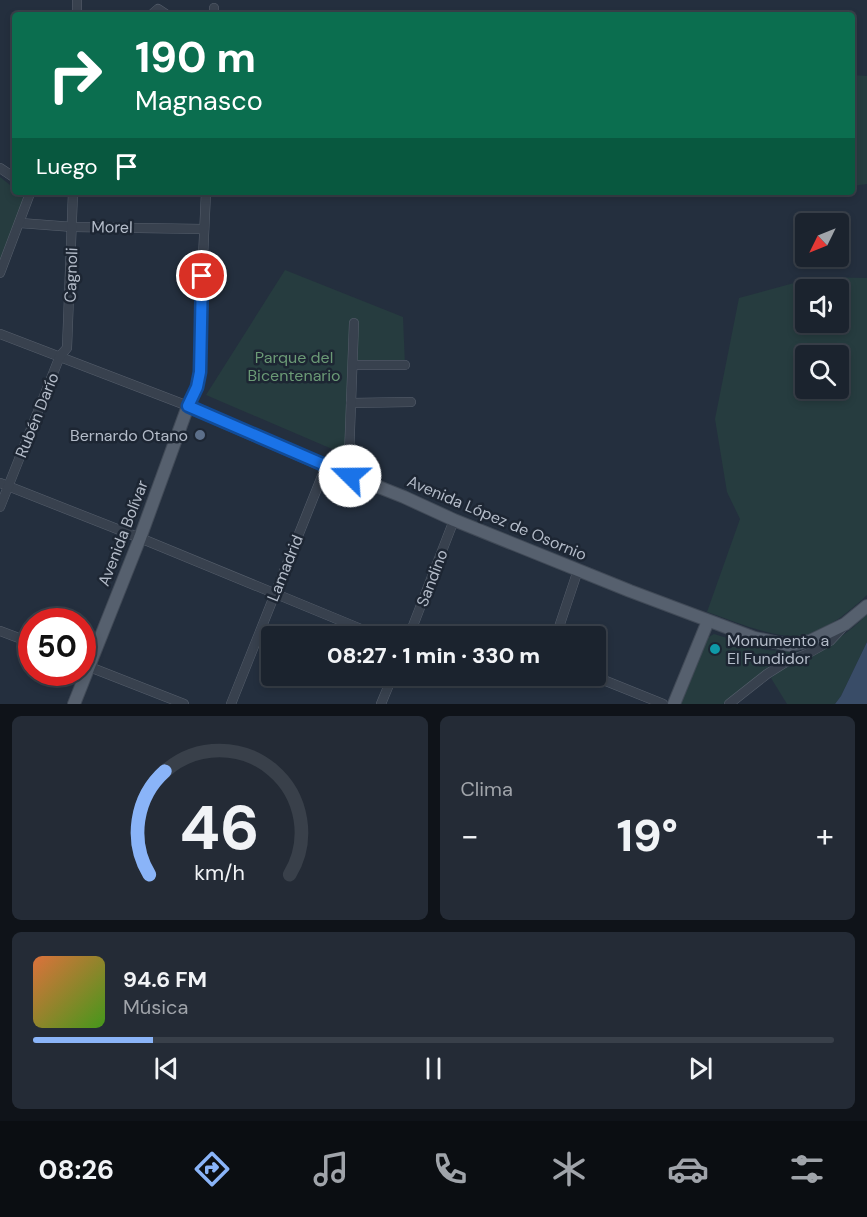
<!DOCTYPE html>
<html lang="es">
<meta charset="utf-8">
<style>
:root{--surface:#1b232e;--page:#242b36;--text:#f1f3f6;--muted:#a0a4aa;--line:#39404a;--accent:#8ab4f8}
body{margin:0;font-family:"DM Sans",sans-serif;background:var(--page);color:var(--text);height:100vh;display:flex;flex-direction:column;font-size:22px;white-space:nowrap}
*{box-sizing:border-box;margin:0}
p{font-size:20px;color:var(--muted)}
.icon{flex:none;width:33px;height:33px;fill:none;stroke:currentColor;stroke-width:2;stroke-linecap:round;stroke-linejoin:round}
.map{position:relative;height:704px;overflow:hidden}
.drawer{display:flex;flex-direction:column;gap:12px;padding:12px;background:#0f1319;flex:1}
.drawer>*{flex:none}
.top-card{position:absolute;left:12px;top:12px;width:843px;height:183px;border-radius:6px;box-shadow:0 3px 9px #0003,0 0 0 2px var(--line);background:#0b6e4f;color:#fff;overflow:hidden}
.needle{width:39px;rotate:227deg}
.fabs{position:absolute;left:795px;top:213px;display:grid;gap:12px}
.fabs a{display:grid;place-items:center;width:54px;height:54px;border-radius:6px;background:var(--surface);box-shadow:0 3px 9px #0003,0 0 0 2px var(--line);font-size:30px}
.speed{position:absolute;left:18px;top:608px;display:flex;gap:12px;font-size:30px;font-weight:700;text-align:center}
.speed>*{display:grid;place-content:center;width:78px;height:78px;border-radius:50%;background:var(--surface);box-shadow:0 3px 9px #0003,0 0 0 2px var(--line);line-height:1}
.speed .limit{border:9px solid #d22;background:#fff;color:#111}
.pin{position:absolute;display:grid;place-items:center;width:51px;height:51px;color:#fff;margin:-26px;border:3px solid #fff;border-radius:50%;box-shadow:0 2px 6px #0007}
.me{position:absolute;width:66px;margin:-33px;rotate:292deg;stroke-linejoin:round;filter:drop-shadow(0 0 4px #0008)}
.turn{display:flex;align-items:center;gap:21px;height:126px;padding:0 24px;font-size:27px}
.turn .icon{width:78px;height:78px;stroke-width:2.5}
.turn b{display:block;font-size:42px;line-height:51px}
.then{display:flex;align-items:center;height:57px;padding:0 24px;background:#0003;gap:12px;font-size:22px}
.big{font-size:45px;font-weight:800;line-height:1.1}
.drawer .tile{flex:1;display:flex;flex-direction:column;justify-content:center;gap:9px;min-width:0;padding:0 21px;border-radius:9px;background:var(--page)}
.drawer .dial{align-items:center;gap:0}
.dial svg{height:156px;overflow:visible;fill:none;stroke:var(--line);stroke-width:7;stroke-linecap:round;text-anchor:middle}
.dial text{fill:var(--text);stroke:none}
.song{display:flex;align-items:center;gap:18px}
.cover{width:72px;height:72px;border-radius:9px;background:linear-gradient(135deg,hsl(20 70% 55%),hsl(100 70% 35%))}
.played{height:6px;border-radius:3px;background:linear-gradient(90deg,var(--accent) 15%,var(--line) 15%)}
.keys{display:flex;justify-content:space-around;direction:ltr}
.heat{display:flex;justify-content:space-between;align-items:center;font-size:33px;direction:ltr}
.drawer .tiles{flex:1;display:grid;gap:12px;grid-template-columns:1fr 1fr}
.tile:last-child{grid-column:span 2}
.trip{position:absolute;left:261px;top:626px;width:345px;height:60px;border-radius:6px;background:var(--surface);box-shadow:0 3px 9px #0003,0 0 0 2px var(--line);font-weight:800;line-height:60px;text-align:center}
.dock{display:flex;height:96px;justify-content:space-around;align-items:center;background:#0b0e12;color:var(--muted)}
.dock .icon{width:42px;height:42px}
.dock .selected{color:var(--accent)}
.dock b{font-size:27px;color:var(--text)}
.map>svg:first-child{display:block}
.green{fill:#263c3f;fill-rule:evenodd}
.water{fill:#394c67}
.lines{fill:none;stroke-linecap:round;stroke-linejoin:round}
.minor-casing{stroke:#565f6c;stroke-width:10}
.major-casing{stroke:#414a57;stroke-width:14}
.minor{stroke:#38414e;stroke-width:9}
.major{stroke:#56606e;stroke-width:12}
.route-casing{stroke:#114b97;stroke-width:15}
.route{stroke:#1a73e8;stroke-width:10}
.service-dot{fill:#5c6f8a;stroke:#1d2633;stroke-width:2}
.culture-dot{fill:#0f9aa8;stroke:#1d2633;stroke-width:2}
.labels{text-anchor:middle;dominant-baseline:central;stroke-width:5;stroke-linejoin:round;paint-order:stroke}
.street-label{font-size:16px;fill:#b4bcc9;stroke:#1d2633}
.park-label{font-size:16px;fill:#6b9a76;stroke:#1d2633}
.poi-label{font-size:16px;fill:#b4bcc9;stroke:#1d2633;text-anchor:end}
</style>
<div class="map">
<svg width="867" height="704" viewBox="0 0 867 704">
<rect width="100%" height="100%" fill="#242f3e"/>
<g class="green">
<polygon points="852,75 867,76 867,184 852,186"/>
<polygon points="0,177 15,189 15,192 18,192 25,197 0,263"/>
<polygon points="285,270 403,317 405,365 353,366 346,455 206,395"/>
<path d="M816 277 867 278V595C851 610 832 626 810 634 783 643 734 621 707 612L740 519 727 492 715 419 739 298ZM806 290H838V322H806ZM806 356H838V388H806Z"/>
<path d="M867 614V642L841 696 835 704H787L771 678C787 662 810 655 829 644 843 636 856 626 867 614Z"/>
<polygon points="714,634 766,650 804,652 723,704 679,704 707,638"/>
</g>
<polygon class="water" points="867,642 867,704 835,704 841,696"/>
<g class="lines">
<g class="minor-casing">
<g id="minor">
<polyline points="77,15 77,0"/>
<polyline points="151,15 158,9 167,15"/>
<polyline points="214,15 214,8"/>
<polyline points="0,168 15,178"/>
<polyline points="20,223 73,227 204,229"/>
<polyline points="0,273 29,196 29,192"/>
<path d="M0 334 188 406C197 386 202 369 199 346L206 192"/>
<polyline points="353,365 405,365"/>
<polyline points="351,403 411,402"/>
<polyline points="350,476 349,456 354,323"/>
<polyline points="0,483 140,538 378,636"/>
<polyline points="0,507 60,356 67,348 73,192"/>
<polyline points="0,631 32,643"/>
<polyline points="409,636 454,520"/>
<polyline points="556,636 578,570"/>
<polyline points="82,664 184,704"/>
<polyline points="591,675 663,704"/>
<polyline points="231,704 326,466"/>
<polyline points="381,704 393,675"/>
<polyline points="729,704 767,674 786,662 807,654 830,641 844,626"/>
</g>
</g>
<g class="major-casing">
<g id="major">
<polyline points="74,704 140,538 188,406 326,466 404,497 454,520 630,591 755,638 789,645 810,641 845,624 867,606"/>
<polyline points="674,704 708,621"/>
</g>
</g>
<use href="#minor" class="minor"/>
<use href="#major" class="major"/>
</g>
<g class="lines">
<g class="route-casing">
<polyline id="route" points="202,276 200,372 197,387 188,406 350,476"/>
</g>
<use href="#route" class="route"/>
</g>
<circle class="service-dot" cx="200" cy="435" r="6"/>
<circle class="culture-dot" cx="715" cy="649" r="6"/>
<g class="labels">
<g class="street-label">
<text transform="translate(112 227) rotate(1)">Morel</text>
<text transform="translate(71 275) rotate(-88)">Cagnoli</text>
<text transform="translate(37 415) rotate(-68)">Rubén Darío</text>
<text transform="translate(497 518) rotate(23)">Avenida López de Osornio</text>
<text transform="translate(123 533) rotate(-69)">Avenida Bolívar</text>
<text transform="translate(285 568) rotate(-68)">Lamadrid</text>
<text transform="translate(432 578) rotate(-69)">Sandino</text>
</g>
<g class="park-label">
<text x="294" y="357">Parque del<tspan x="294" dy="18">Bicentenario</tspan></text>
</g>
<g class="poi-label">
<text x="188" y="435">Bernardo Otano</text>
<text x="727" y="640" text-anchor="start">Monumento a<tspan x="727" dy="18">El Fundidor</tspan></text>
</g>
</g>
</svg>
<div class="fabs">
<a><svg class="needle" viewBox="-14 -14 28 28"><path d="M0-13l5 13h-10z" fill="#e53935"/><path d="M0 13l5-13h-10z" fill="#a0a4aa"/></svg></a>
<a><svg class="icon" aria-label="sound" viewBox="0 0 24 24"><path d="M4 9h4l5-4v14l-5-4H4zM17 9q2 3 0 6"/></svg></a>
<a><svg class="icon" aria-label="search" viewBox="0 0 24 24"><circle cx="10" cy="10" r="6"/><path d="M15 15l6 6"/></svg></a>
</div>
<div class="speed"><div class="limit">50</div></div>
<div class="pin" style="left:202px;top:276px;background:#d93025"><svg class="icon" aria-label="arrive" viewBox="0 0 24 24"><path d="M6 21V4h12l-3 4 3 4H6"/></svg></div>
<svg class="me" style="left:350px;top:476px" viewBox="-20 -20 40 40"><circle r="19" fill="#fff"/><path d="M0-13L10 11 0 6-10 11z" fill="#1a73e8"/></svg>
<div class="trip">08:27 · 1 min · 330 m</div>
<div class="top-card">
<div class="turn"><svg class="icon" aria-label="right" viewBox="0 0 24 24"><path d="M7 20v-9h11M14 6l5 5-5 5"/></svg><div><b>190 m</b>Magnasco</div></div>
<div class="then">Luego<svg class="icon" aria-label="arrive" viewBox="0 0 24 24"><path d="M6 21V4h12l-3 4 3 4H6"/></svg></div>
</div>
</div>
<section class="drawer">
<div class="tiles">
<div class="tile dial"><svg viewBox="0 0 100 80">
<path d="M14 69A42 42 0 1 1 86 69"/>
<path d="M14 69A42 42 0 0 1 22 16" stroke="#8ab4f8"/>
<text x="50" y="56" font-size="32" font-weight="700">46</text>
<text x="50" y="72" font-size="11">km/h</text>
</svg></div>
<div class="tile"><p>Clima</p>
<div class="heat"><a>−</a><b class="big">19°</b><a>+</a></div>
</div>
<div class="tile">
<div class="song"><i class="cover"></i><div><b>94.6 FM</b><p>Música</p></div></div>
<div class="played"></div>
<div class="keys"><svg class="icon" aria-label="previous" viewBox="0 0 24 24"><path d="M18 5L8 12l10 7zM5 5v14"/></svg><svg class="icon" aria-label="pause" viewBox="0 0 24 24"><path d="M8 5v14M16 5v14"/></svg><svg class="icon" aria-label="next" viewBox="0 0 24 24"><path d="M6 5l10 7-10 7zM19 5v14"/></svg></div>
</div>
</div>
</section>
<nav class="dock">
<b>08:26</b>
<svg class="icon selected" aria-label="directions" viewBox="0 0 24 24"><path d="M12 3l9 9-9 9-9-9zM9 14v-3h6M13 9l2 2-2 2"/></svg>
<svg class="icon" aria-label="music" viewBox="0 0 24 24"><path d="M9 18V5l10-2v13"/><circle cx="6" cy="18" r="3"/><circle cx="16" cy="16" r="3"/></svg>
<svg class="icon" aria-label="phone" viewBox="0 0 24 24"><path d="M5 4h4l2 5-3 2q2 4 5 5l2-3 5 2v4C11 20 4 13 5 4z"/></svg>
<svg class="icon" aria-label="climate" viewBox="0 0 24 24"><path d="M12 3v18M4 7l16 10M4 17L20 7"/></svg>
<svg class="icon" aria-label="car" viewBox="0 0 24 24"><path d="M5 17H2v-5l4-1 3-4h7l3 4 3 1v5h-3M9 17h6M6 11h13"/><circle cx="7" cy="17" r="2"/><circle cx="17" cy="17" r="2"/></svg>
<svg class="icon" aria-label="filters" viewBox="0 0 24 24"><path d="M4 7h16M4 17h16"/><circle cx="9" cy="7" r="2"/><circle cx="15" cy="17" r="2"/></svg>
</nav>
